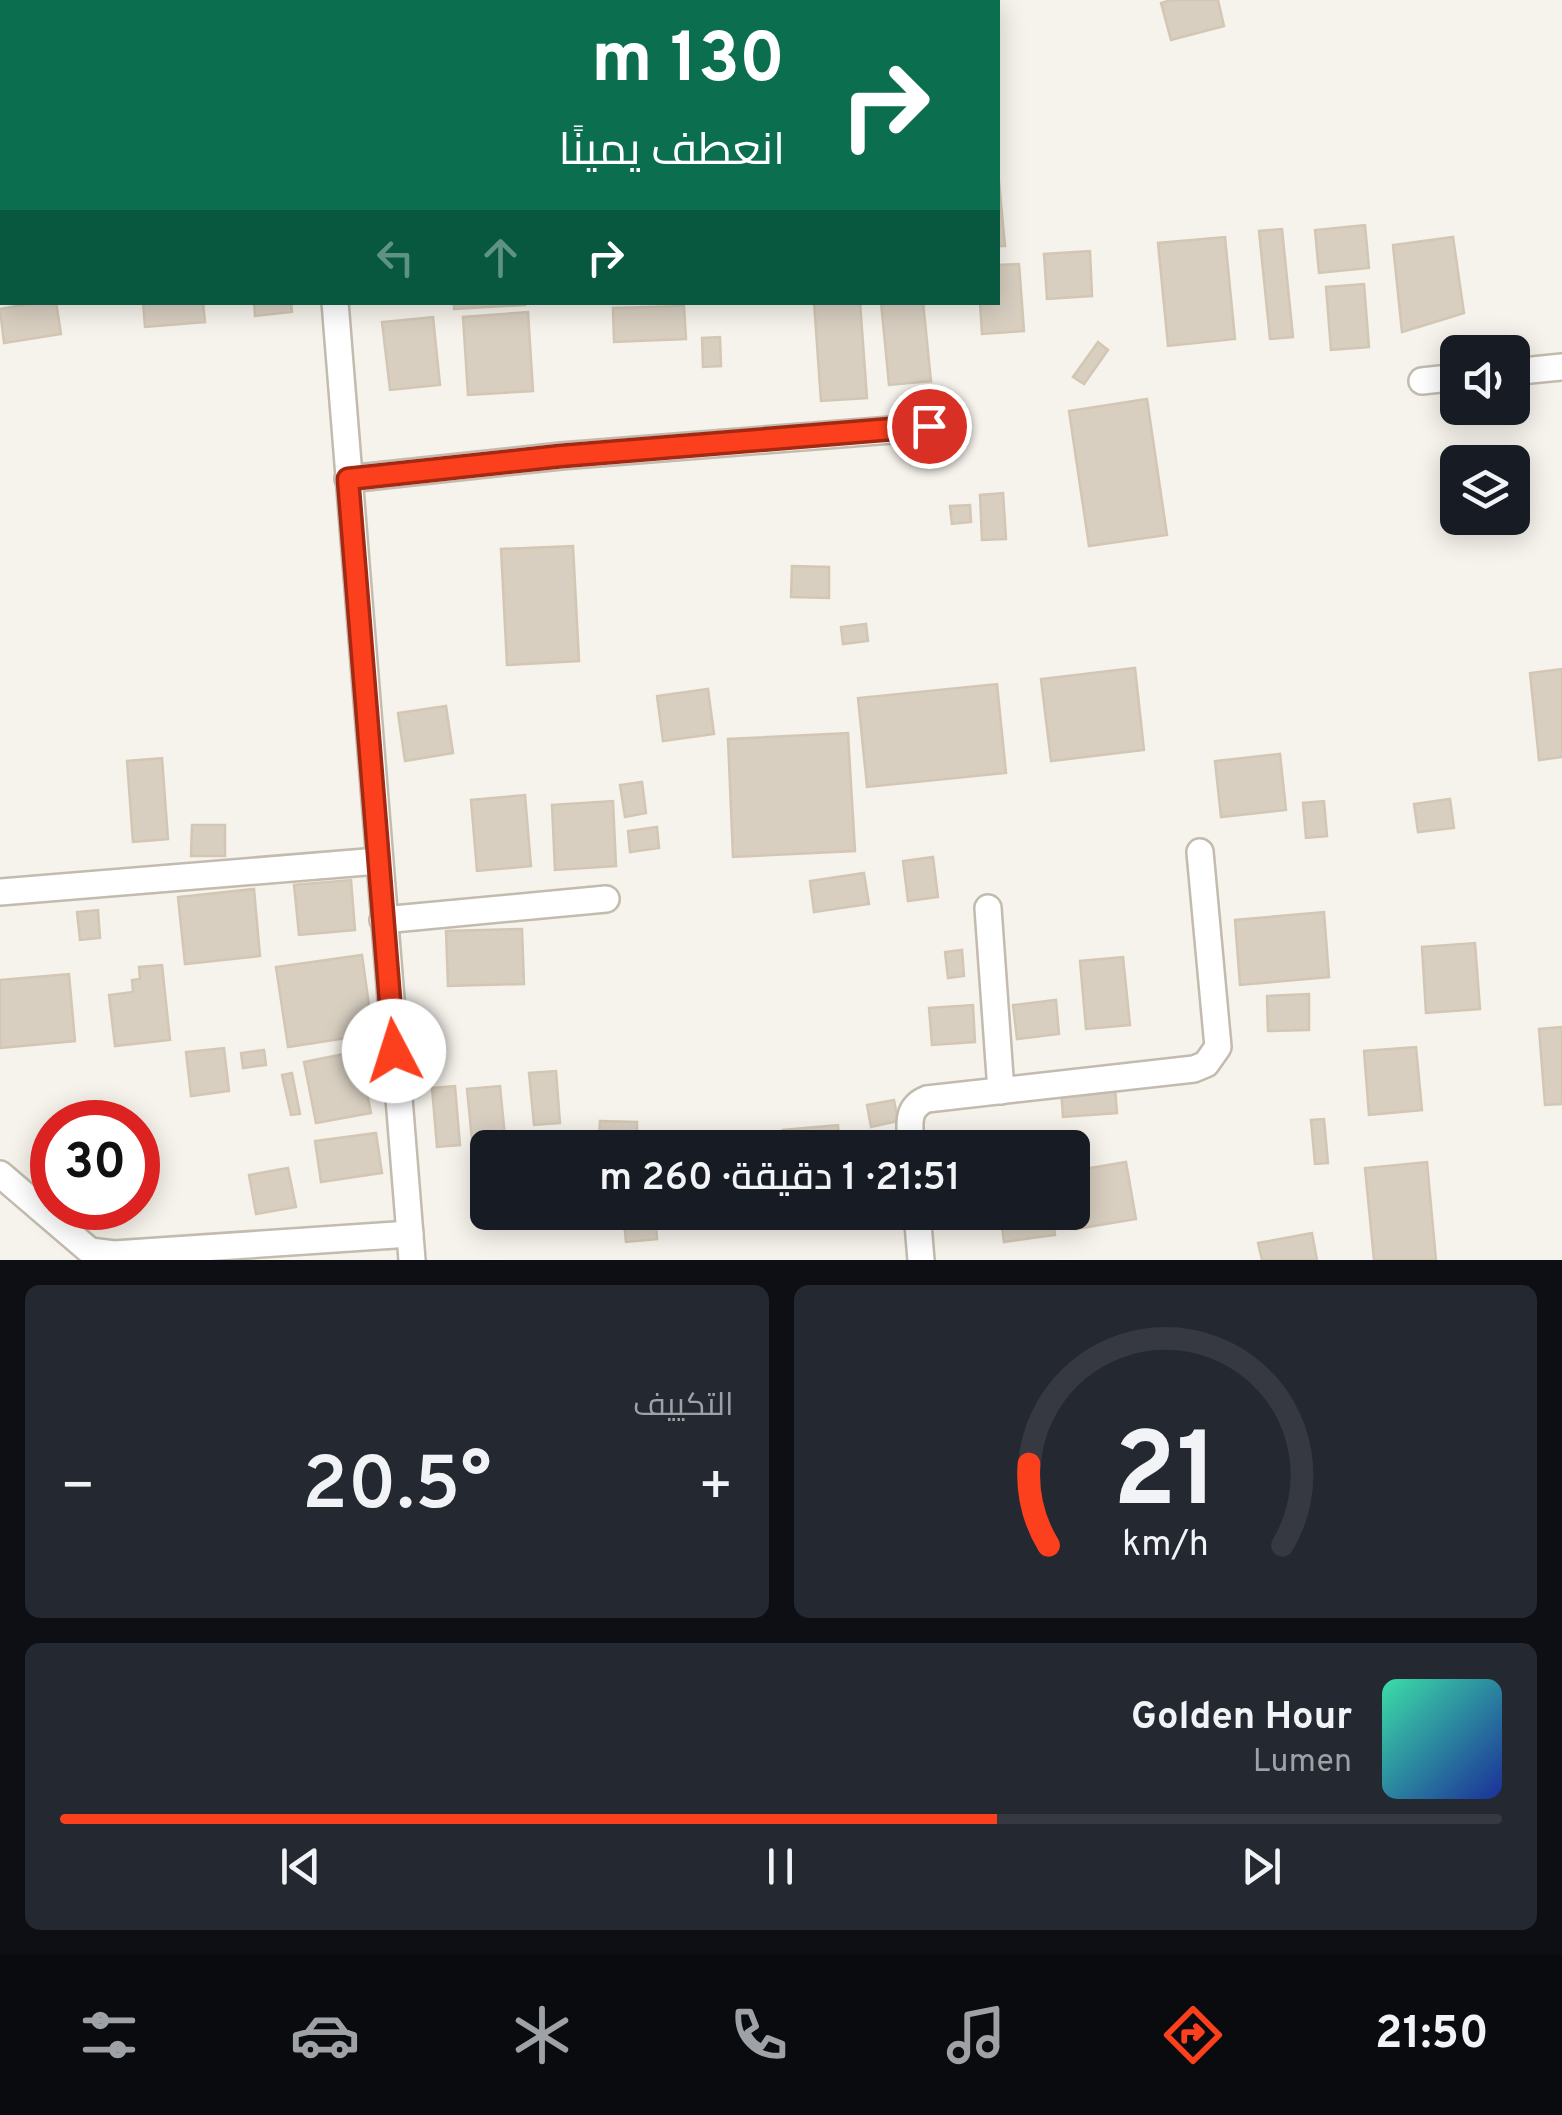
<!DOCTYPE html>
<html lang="ar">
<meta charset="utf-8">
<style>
:root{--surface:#171b24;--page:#242831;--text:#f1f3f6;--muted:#9ea1a6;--line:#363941;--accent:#fc3f1d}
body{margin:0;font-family:Overpass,Cairo,sans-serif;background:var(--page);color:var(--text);direction:rtl;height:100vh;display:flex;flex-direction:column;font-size:38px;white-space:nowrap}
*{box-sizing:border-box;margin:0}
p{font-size:32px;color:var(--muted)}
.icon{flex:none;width:55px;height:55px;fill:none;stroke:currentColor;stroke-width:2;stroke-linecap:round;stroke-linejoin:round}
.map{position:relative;height:1260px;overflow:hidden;direction:ltr}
.sheet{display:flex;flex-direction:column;gap:25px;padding:25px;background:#0d0f14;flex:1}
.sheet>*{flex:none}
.top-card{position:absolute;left:0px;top:0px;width:1000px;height:305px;box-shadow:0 5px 25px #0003;direction:rtl;background:#0b6e4f;color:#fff;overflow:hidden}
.buttons{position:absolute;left:1440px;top:335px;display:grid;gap:20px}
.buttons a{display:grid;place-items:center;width:90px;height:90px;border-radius:15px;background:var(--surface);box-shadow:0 5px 25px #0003;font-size:50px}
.speed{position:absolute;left:30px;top:1100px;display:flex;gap:20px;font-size:50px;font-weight:700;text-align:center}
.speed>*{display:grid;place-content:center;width:130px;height:130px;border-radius:50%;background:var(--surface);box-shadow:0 5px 25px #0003;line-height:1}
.speed .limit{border:15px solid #d22;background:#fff;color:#111}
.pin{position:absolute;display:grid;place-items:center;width:85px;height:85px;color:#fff;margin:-42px;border:5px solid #fff;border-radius:50%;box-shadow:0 2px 10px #0007}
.me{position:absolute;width:110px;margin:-55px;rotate:355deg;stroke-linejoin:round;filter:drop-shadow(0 0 8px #0008)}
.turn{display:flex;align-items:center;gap:35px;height:210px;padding:0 50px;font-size:45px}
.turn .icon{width:130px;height:130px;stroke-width:2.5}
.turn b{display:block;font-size:70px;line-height:85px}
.lanes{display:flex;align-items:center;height:95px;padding:0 50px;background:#0003;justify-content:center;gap:50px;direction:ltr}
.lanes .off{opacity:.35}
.big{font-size:75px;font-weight:600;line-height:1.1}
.sheet .widget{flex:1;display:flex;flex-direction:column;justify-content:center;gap:15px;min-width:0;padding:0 35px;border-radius:15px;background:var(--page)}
.sheet .dial{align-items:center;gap:0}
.dial svg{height:260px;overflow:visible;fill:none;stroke:var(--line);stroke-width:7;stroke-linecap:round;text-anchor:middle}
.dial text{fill:var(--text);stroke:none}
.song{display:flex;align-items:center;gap:30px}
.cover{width:120px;height:120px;border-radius:15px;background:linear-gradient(135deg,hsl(160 70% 55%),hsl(230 70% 35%))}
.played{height:10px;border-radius:5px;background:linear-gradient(90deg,var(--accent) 65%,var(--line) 65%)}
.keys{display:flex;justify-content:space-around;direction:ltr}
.heat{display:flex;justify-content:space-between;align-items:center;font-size:55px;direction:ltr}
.sheet .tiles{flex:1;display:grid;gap:25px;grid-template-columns:1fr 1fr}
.widget:last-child{grid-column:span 2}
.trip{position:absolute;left:470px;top:1130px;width:620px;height:100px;border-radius:15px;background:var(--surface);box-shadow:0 5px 25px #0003;font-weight:600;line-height:100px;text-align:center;direction:rtl}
.tab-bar{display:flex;height:160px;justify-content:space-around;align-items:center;background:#090b0e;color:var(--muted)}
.tab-bar .icon{width:70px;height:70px}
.tab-bar .selected{color:var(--accent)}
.tab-bar b{font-size:45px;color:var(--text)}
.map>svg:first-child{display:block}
.building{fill:#d8cfc1;stroke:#d3c7b4;stroke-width:2.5}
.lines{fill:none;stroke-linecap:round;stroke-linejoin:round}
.minor-casing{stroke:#c2bbae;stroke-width:30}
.minor{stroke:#fff;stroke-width:25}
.route-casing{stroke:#a42913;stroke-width:25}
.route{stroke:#fc3f1d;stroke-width:18}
</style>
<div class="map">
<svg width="1562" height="1260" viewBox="0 0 1562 1260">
<rect width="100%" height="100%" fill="#f6f3ec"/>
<g class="building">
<polygon points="136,0 272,0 272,2 137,2"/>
<polygon points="1171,0 1218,0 1224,26 1171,40 1161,3"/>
<polygon points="998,171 1005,246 998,246"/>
<polygon points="1365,225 1369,268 1319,273 1315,230"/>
<polygon points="1282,229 1293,337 1270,339 1259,231"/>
<polygon points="1225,237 1235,339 1168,346 1158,243"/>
<polygon points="1453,237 1464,313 1402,332 1393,245"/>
<polygon points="1090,251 1092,296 1047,299 1044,254"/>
<polygon points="1019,264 1024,331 982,334 980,302 998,302 998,265"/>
<polygon points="1364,284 1369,347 1331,350 1326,287"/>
<polygon points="39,302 56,302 61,334 4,343 0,309"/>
<polygon points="143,302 203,302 205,322 145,327"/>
<polygon points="254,302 291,302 292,312 255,316"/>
<polygon points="454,302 525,302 525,305 454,309"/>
<polygon points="814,302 860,302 867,398 821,401"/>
<polygon points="881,302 923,302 931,381 889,385"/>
<polygon points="684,306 686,339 614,342 613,308"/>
<polygon points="528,312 533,391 468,395 463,317"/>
<polygon points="433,317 440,385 390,390 382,322"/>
<polygon points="720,337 721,366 703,367 702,338"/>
<polygon points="1098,342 1108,350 1084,384 1073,377"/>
<polygon points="1512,384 1518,384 1522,410 1499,416 1499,408 1512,408"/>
<polygon points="1147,399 1167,535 1089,546 1069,411"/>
<polygon points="1003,493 1006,539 982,540 980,495"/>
<polygon points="970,505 971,522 952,524 950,506"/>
<polygon points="573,546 579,661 507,665 501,549"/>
<polygon points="792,566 829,567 829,598 791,597"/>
<polygon points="866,624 868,641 843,644 841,627"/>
<polygon points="1135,668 1144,750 1051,761 1041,679"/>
<polygon points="1562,669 1562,757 1539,760 1530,673"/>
<polygon points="997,684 1006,773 867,787 858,698"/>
<polygon points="708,689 714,734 663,741 657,696"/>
<polygon points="446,706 453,753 405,761 398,713"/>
<polygon points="848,733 855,851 733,857 728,739"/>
<polygon points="1280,754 1286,810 1221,817 1215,761"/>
<polygon points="162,758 168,839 133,842 127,761"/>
<polygon points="642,782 646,813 625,817 620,785"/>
<polygon points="525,795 531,866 477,871 471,800"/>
<polygon points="1450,799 1454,828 1418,832 1414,804"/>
<polygon points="613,801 616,866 555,870 552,805"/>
<polygon points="1324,801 1327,836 1306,838 1303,803"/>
<polygon points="192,825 225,825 225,856 191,856"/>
<polygon points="657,827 659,848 630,852 628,831"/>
<polygon points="933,857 938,897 908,901 903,861"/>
<polygon points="864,873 869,904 814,912 810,881"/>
<polygon points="351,880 355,930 299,935 294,885"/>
<polygon points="254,889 260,956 185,964 178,897"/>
<polygon points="98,910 100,938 80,940 77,912"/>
<polygon points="1324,912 1329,977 1240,985 1235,920"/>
<polygon points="522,929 524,984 448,986 446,931"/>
<polygon points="1475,943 1480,1009 1426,1013 1422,947"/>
<polygon points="962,950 964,976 948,978 945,952"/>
<polygon points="362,955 373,1034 288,1047 276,967"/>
<polygon points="1123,957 1130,1025 1086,1029 1080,961"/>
<polygon points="162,965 170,1040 115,1046 109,995 133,992 132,980 140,979 139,967"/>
<polygon points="69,974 75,1041 0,1048 0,980"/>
<polygon points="1309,994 1309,1030 1268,1031 1267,996"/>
<polygon points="1056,1000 1059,1034 1017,1039 1013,1005"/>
<polygon points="973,1005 975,1042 932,1045 929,1008"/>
<polygon points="1562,1027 1562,1104 1545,1105 1539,1029"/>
<polygon points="1416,1047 1422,1110 1369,1115 1364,1051"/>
<polygon points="224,1048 229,1091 191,1096 186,1052"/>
<polygon points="264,1050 266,1065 243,1068 241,1053"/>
<polygon points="359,1051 371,1113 316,1123 304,1062"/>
<polygon points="556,1071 560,1123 534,1125 529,1073"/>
<polygon points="292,1073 300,1114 291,1115 282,1075"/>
<polygon points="455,1086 460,1145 437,1147 432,1088"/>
<polygon points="500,1086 506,1147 473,1150 467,1089"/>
<polygon points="1115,1087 1117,1113 1063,1117 1061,1090"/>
<polygon points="894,1100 898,1121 871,1127 867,1105"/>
<polygon points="1324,1119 1328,1163 1315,1164 1311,1120"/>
<polygon points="600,1121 637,1122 637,1141 599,1139"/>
<polygon points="838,1125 840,1148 785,1148 783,1130"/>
<polygon points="741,1132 743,1148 725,1148 723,1135"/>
<polygon points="376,1133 382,1173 321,1182 315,1141"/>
<polygon points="889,1137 890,1148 851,1148 850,1141"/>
<polygon points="1126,1162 1136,1219 1076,1229 1072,1171"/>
<polygon points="1427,1162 1436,1260 1374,1260 1365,1168"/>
<polygon points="288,1168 296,1207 256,1214 249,1175"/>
<polygon points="623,1212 655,1212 657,1239 626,1242"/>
<polygon points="1000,1212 1052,1212 1055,1235 1004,1242"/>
<polygon points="1312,1233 1317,1260 1262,1260 1258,1243"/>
</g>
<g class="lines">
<g class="minor-casing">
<g id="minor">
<polyline points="312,0 312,2"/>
<polyline points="782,0 783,2"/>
<polyline points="560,2 585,0"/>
<polyline points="335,302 412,1260"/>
<polyline points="1512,372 1562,367"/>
<polyline points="1422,381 1458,377"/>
<polyline points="348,479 561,456 929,427"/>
<polyline points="0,892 378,861"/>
<polyline points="988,908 1001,1091"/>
<polyline points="383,920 606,899"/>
<path d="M911 1148C910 1126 905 1108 927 1099L1194 1069 1206 1064 1218 1047 1200 852"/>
<polyline points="0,1174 90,1251 114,1254 410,1234"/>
<polyline points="917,1212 921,1260"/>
</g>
</g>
<use href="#minor" class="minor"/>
</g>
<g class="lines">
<g class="route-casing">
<polyline id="route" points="394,1051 348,479 561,456 929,426"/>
</g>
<use href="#route" class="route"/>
</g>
</svg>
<div class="buttons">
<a><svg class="icon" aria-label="sound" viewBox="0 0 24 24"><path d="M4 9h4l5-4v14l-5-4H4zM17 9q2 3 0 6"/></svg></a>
<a><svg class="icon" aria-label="layers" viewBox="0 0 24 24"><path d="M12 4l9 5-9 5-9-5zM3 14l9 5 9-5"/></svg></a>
</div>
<div class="speed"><div class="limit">30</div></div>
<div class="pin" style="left:929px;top:426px;background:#d93025"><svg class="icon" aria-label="arrive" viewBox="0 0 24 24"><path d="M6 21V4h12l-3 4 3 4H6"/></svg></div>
<svg class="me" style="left:394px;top:1051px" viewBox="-20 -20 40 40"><circle r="19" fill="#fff"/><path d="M0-13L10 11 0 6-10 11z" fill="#fc3f1d"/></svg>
<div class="trip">21:51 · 1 دقيقة · 260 m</div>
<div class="top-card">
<div class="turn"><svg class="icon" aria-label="right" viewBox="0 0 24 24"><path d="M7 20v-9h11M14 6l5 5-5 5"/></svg><div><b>130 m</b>انعطف يمينًا</div></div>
<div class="lanes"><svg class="icon off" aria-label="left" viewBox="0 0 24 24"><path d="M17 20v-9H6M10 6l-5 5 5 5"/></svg><svg class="icon off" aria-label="ahead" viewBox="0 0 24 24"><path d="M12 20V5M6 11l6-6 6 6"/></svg><svg class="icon" aria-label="right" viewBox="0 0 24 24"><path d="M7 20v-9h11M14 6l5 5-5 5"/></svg></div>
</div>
</div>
<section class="sheet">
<div class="tiles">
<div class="widget dial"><svg viewBox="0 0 100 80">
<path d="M14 69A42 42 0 1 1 86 69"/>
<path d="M14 69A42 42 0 0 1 8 44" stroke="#fc3f1d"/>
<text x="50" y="56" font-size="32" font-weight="700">21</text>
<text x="50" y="72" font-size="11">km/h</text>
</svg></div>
<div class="widget"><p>التكييف</p>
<div class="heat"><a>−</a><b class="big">20.5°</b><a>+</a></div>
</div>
<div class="widget">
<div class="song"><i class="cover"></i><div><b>Golden Hour</b><p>Lumen</p></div></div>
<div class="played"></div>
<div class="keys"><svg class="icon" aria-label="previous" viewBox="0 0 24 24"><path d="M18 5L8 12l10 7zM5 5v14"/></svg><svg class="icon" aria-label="pause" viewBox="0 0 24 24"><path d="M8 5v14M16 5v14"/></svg><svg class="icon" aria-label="next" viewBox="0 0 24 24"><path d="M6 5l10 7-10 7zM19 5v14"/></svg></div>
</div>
</div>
</section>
<nav class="tab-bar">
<b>21:50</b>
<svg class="icon selected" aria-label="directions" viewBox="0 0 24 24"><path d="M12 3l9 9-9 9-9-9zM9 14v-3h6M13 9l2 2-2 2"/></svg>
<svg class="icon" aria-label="music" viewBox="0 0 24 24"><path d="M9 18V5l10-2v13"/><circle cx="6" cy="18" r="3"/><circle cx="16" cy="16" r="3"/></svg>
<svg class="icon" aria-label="phone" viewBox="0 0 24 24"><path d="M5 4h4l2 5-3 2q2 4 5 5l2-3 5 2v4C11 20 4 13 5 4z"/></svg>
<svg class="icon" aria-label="climate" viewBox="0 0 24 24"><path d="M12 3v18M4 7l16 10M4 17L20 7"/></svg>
<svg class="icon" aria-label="car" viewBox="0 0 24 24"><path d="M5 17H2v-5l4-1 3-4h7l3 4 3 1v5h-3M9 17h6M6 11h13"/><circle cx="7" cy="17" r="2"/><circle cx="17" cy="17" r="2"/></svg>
<svg class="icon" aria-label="filters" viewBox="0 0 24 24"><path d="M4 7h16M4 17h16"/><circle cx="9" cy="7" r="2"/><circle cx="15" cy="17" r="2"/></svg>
</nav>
